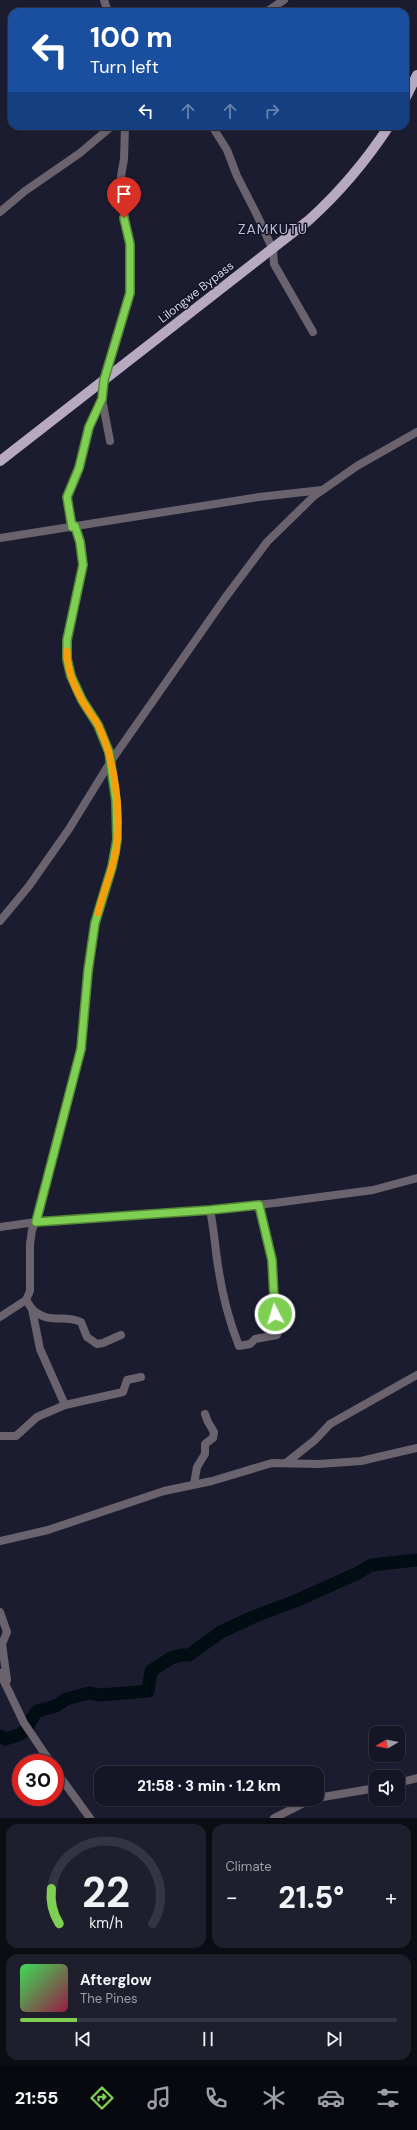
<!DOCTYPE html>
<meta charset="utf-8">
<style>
:root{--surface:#151525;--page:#1e1e2d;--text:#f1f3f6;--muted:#9d9fa7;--line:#343442;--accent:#7fd052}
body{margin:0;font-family:"DM Sans",sans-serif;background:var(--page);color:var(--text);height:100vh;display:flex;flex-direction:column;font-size:15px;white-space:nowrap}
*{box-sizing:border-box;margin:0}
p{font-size:13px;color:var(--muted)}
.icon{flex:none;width:22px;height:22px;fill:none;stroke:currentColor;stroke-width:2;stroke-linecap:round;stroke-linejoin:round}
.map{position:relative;height:1818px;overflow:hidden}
.sheet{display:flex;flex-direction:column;gap:6px;padding:6px;background:#0c0c14;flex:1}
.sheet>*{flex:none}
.hud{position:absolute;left:8px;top:8px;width:401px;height:122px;border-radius:12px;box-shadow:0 1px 3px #0004,0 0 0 1px var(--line);background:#1a4fa0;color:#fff;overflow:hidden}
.needle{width:26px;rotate:261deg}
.tools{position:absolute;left:369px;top:1726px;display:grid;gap:8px}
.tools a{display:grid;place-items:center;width:36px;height:36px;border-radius:8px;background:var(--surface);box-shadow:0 1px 3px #0004,0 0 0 1px var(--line);font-size:20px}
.speed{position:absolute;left:12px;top:1754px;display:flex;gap:8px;font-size:20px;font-weight:700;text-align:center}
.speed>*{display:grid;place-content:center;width:52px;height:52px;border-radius:50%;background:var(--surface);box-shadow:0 1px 3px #0004,0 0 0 1px var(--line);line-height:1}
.speed .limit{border:6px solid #d22;background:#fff;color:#111}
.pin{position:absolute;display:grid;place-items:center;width:34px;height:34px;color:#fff;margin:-41px -17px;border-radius:50% 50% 50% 0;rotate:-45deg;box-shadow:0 0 4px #0007}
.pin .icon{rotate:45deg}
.me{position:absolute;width:44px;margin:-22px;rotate:355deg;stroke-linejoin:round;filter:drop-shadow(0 0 3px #0008)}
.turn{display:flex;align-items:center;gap:14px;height:84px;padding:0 16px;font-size:18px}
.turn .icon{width:52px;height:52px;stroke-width:2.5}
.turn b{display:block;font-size:28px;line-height:34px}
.lanes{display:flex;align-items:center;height:38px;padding:0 16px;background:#0003;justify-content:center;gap:20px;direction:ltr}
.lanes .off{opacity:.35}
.big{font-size:30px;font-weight:800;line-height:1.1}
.sheet .tile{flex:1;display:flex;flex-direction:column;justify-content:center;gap:6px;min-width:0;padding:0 14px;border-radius:12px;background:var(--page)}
.sheet .dial{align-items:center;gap:0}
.dial svg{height:104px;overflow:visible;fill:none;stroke:var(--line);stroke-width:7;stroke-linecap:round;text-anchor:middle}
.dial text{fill:var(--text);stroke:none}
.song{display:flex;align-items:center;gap:12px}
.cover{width:48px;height:48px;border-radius:6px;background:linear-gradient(135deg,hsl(130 70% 55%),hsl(340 70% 35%))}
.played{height:4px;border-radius:2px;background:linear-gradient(90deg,var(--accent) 15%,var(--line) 15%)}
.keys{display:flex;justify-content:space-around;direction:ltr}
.heat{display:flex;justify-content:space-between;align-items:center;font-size:22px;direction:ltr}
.sheet .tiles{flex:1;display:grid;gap:6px;grid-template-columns:1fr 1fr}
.tile:last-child{grid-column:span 2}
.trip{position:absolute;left:94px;top:1766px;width:230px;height:40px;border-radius:12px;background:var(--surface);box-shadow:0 1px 3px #0004,0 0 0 1px var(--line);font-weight:800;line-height:40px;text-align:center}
.tabs{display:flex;height:64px;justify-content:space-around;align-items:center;background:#08080f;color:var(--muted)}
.tabs .icon{width:28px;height:28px}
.tabs .current{color:var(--accent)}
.tabs b{font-size:18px;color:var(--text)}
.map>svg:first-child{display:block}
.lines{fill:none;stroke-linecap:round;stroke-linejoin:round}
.river{stroke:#010d13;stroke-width:13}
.street{stroke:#6a636e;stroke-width:8}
.primary{stroke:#b7a9bf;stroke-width:10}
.route-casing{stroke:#538735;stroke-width:10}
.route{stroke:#7fd052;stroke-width:7}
.slow{stroke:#f59e0b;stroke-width:7}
.labels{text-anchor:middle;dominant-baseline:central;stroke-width:3;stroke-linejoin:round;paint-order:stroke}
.street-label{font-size:12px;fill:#d5d6e5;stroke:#131227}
.quarter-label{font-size:14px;letter-spacing:1px;fill:#bcbdda;stroke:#131227}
</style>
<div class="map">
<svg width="417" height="1818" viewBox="0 0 417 1818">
<rect width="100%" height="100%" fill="#1c1c31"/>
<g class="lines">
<path class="river" d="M0 1736 5 1739C32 1732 23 1730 37 1711L56 1706 66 1699 89 1693 100 1695 148 1691 151 1671 171 1658 181 1655H189L221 1632 253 1617 298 1600 358 1573 371 1565 417 1560"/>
<g class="street">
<polyline points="104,0 108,12"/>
<polyline points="266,12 284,0"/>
<polyline points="212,126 227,150 237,176 257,215 273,250 274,264 313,332"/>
<polyline points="0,212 25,191 80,153 112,126"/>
<polyline points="102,399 110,441"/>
<polyline points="72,527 67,497 79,467 89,427 102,399 104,380 130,293 130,244 126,230 121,176 124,159 125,126"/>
<polyline points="0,538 259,497 322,490"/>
<polyline points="0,921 29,886 69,829 111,761 225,598 267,542 314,496 357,466 417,432"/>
<path d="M210 1210C214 1229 215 1247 218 1266 222 1293 229 1321 239 1346L250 1344 255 1339 277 1335 279 1329 275 1314 272 1260 259 1205"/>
<polyline points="0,1227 36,1222 210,1210 275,1203 373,1190 417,1178"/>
<path d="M32 1309C49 1325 64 1314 81 1322L87 1337 97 1344 103 1343 121 1335"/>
<polyline points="0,1317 26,1300 30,1291 30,1244 32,1230 39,1212 81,1049 88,971 95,923 116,852 117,840 116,801 109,752 98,725 82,700 71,676 67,659 67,639 83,565 81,542 75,526"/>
<polyline points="65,1405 123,1392 127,1380 141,1377"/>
<polyline points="0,1436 16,1436 37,1417 65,1405 40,1349 32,1309 26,1300"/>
<polyline points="286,1463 315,1440 330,1424 417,1375"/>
<polyline points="194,1484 197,1467 205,1454 205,1444 213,1438 214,1432 208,1422 205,1414"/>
<polyline points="0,1541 48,1530 164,1491 212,1481 272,1463 319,1464 361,1461 417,1448"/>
<polyline points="0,1612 7,1632 2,1644 7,1680"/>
<polyline points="0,1673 24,1723 51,1763"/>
<polyline points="55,1770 90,1818"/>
<polyline points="398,1783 417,1778"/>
<polyline points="317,1798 376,1788"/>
<polyline points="274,1818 312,1799"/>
</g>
<g class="primary">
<polyline points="405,99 417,75"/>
<path d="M0 461 309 220C340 192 366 161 389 126"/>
</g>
</g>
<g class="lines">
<g class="route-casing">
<polyline id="route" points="124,218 130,244 130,293 104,380 102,399 89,427 79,468 67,497 72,527 75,526 80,542 83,565 67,640 67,659 71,676 82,700 98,725 109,752 116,801 117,840 112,867 95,923 88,971 81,1049 36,1222 210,1210 259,1205 272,1260 275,1314"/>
</g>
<use href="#route" class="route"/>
<path class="slow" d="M67 651C67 672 76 692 88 710 91 715 96 720 98 725 115 759 122 814 116 851 112 872 103 892 98 913"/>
</g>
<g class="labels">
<g class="street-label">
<text transform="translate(196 292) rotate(-38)">Lilongwe Bypass</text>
</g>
<g class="quarter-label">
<text x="273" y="229">ZAMKUTU</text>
</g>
</g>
</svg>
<div class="tools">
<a><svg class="needle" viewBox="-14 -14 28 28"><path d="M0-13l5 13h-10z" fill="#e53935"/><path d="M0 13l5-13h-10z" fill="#9d9fa7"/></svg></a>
<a><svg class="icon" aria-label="sound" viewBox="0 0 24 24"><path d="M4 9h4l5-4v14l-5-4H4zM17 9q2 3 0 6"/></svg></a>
</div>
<div class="speed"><div class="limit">30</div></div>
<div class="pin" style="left:124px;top:218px;background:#d93025"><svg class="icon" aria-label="arrive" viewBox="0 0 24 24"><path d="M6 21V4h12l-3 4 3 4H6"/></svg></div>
<svg class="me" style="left:275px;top:1314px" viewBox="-20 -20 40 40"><circle r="17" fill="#7fd052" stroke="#fff" stroke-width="3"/><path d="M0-11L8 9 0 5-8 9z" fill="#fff"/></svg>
<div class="trip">21:58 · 3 min · 1.2 km</div>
<div class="hud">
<div class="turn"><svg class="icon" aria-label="left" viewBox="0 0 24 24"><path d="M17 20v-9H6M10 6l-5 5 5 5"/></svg><div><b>100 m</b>Turn left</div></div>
<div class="lanes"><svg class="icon" aria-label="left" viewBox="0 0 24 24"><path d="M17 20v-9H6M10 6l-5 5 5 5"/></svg><svg class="icon off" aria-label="ahead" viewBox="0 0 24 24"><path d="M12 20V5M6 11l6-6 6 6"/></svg><svg class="icon off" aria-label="ahead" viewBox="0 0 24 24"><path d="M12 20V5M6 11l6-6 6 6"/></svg><svg class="icon off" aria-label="right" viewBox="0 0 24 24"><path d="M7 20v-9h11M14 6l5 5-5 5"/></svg></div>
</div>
</div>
<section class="sheet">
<div class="tiles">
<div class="tile dial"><svg viewBox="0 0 100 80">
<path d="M14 69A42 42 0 1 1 86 69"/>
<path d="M14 69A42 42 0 0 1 8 42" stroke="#7fd052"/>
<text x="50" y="56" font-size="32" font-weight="700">22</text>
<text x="50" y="72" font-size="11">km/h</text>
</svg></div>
<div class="tile"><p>Climate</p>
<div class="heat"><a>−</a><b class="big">21.5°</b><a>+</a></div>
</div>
<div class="tile">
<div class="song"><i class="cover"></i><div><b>Afterglow</b><p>The Pines</p></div></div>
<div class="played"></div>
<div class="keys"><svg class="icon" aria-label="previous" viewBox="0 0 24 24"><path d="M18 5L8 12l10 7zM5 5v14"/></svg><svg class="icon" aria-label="pause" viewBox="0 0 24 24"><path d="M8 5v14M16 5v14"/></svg><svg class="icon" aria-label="next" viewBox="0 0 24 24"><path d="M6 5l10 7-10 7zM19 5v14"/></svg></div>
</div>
</div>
</section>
<nav class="tabs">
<b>21:55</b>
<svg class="icon current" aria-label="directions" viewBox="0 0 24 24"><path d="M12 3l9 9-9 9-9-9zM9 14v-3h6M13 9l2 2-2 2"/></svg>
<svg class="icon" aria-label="music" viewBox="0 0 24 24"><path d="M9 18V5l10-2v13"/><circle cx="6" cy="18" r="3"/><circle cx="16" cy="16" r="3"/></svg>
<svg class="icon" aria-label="phone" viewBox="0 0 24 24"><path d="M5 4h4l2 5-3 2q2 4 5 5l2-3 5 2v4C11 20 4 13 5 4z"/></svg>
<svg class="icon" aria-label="climate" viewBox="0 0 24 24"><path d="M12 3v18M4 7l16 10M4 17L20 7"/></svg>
<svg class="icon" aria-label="car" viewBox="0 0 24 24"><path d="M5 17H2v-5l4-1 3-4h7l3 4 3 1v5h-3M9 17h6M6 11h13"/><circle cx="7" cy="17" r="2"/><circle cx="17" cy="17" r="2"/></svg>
<svg class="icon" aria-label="filters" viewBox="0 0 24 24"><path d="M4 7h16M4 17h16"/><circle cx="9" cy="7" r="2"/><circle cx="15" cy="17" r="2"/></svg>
</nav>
